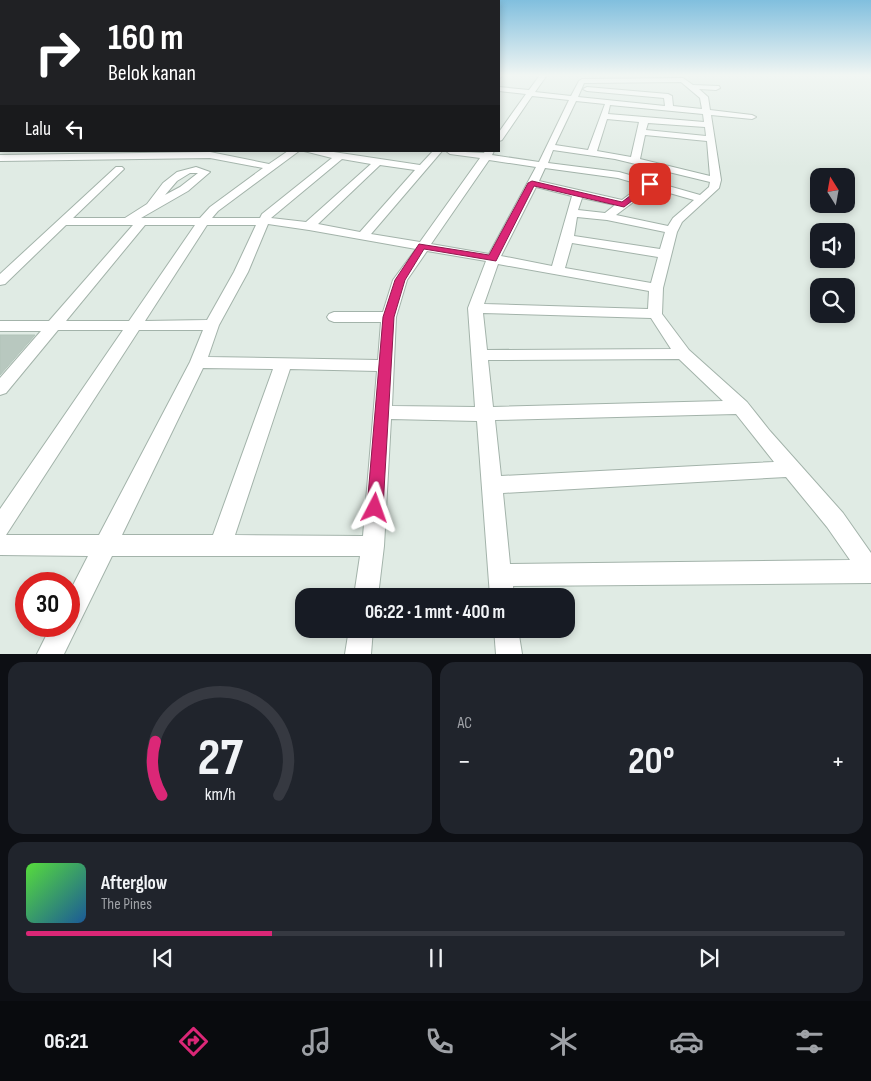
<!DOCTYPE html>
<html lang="id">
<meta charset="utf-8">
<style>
:root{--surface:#171b24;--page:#20242c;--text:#f1f3f6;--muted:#9ea1a6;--line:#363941;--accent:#db2777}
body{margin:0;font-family:"Sofia Sans Condensed",sans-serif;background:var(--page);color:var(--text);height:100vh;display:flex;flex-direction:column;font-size:19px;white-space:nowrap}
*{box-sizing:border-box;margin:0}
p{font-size:16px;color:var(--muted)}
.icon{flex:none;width:28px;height:28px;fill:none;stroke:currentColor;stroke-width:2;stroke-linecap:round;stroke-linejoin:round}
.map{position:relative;height:654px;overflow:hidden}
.details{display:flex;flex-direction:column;gap:8px;padding:8px;background:#0d0f14;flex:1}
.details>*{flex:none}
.hud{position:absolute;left:0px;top:0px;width:500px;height:152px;box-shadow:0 2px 8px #0003;background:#202124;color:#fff;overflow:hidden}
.needle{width:32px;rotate:349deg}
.tools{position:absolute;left:810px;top:168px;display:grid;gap:10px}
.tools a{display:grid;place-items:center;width:45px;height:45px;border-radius:10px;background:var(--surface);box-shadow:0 2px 8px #0003;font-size:25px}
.speed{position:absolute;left:15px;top:572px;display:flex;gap:10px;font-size:25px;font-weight:700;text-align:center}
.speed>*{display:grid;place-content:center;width:65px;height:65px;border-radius:50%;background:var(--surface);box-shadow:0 2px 8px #0003;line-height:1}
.speed .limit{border:8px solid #d22;background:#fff;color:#111}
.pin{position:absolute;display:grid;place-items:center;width:42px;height:42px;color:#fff;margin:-21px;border-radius:10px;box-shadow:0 2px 8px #0006}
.me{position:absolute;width:55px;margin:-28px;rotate:4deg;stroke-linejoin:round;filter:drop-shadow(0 0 4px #0008)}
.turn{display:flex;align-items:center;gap:18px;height:105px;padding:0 25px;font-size:22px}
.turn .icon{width:65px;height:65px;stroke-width:2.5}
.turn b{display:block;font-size:35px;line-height:42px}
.then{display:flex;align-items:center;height:48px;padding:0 25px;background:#0003;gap:10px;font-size:19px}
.big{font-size:38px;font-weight:700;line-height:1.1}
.details .widget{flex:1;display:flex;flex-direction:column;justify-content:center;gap:8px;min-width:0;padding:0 18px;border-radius:15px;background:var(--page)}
.details .dial{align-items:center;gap:0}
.dial svg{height:130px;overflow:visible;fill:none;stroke:var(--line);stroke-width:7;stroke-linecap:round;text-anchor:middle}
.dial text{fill:var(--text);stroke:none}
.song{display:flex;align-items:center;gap:15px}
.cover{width:60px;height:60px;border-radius:8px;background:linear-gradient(135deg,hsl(110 70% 55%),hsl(210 70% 35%))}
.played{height:5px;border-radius:2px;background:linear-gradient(90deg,var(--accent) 30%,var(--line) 30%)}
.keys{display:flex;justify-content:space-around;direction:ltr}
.heat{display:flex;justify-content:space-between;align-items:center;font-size:28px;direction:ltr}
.details .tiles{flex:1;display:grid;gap:8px;grid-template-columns:1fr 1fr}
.widget:last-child{grid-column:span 2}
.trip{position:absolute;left:295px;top:588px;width:280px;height:50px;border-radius:15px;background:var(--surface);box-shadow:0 2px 8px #0003;font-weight:700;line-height:50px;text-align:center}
.menu{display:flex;height:80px;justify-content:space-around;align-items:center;background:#090b0e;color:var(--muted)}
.menu .icon{width:35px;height:35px}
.menu .active{color:var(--accent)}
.menu b{font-size:22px;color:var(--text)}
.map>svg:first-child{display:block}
.building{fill:#b8c8bf;stroke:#b2c4ba}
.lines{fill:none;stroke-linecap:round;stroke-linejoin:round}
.street-casing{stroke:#a3b3aa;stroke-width:2}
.secondary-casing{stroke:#9fb6aa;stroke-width:17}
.street{fill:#fff;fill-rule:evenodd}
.secondary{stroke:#fff;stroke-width:15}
.route{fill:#db2777;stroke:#8e194d}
</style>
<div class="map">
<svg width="871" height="654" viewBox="0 0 871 654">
<rect width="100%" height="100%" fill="#e0ebe4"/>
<polygon class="building" points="0,335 35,335 0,375"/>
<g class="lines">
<g class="street-casing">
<g id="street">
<polygon points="499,75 503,75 499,79"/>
<path d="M540 75H547L535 92 571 96 579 81 582 79 683 78 693 85 719 86 720 88 716 90 699 89 708 97 710 110 752 115 756 117 752 119 711 115 721 180 719 188 682 222 677 232 663 288 662 314 689 350 747 402 770 431 843 513 871 553V583L513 586 514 596H490L477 421 391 419 384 546 378 596H354L360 556H112L64 654H37L51 626H69V593L88 556 0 555V509L123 330H58L6 393 0 395V378L41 331H0V321H49L133 225H66L5 284 0 285V274L116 167H122L124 169 73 218H125L147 204 163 183 177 172 196 167 210 172 188 191 141 218H200L210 207 263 168 210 158 0 161V155L210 152 269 164 288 151H299L218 211 212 218H260L262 214 332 158 304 151H327L420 165 433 151H442L371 234 420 242 480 158 450 154 446 151 484 153 485 151H494L492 155 539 162 569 100 532 96 502 140 499 141V132L526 94 499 91V87L529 90ZM681 82 700 98 702 109 673 106 672 96 668 94 587 87 583 89 587 91 664 98 665 106 578 97 584 83ZM576 101 605 104 588 150 555 145ZM610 105 703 114 704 122 608 114ZM607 119 639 122 631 157 597 151ZM648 123 705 127 706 136 646 130ZM645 135 707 141 710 176 640 159ZM553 150 615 159 710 182 709 187 700 195 619 172 548 163ZM342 159 371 164 306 222 271 218ZM489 160 536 167 489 254 431 244ZM380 165 415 170 360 232 318 224ZM545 168 618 178 642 185 622 200 539 181ZM190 173H198L180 187 165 195 177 181ZM536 187 572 196 552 266 501 256ZM652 188 694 200 673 218 668 226 616 215ZM582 198 615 205 605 213 578 210ZM577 217 607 220 665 232 660 249 574 236ZM268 224 309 230 416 249 393 280 383 312H334L329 314 327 317 329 320 334 322H381L378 360 208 357 219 325 248 272ZM145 225H195L129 321H66ZM207 225H256L234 272 207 320 145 321ZM572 243 658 257 651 283 565 268ZM427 251 486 261 468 308 475 407 392 406 396 317 407 280ZM498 264 649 291 648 309 484 304ZM483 313 651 318 671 349 487 350ZM139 330H203L190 362 99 535H6ZM679 359 723 401 493 407 488 360ZM203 368 273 369 213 535H122ZM290 369 377 371 363 536 235 535ZM736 414 774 462 501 476 495 420ZM786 477 827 527 850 560 510 564 503 493Z"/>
<rect x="0" y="77" width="1" height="4"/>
<rect x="0" y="91" width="1" height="4"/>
<polygon points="349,629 373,629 371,654 345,654"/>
<polygon points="494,629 518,629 522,654 496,654"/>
</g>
</g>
<g class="secondary-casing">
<polyline id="secondary" points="0,123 1,122"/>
</g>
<use href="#street" class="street"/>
<use href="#secondary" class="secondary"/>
</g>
<linearGradient id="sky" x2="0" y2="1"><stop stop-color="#81bfde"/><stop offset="0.45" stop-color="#f1f6f3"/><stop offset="1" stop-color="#f1f6f3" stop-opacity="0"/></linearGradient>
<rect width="871" height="167" fill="url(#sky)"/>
<polygon class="route" points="532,181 622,202 647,183 654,184 624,207 534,186 496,261 424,249 405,280 394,317 383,508 381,513 375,515 369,513 367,508 383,317 395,280 419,244 489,255 528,183"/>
</svg>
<div class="tools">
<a><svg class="needle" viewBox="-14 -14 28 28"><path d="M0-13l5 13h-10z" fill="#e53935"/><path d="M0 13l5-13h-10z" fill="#9ea1a6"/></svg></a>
<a><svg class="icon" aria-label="sound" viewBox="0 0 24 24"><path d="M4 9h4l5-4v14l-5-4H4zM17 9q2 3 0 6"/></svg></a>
<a><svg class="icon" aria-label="search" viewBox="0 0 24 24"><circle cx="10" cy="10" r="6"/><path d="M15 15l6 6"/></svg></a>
</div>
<div class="speed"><div class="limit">30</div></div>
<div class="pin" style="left:650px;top:184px;background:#d93025"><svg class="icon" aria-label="arrive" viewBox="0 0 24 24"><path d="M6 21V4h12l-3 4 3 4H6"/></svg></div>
<svg class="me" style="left:375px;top:508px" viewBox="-20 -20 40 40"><path d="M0-17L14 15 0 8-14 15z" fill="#db2777" stroke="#fff" stroke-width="4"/></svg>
<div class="trip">06:22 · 1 mnt · 400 m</div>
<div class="hud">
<div class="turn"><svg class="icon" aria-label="right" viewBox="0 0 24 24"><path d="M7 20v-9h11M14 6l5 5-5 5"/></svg><div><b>160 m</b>Belok kanan</div></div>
<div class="then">Lalu<svg class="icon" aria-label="left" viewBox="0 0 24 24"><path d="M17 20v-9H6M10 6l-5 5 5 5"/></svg></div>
</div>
</div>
<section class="details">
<div class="tiles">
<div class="widget dial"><svg viewBox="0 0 100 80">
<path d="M14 69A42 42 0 1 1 86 69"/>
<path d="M14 69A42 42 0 0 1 10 36" stroke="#db2777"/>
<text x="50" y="56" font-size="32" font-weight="700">27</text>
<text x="50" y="72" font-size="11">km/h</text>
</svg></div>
<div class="widget"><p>AC</p>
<div class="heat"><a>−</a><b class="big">20°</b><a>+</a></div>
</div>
<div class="widget">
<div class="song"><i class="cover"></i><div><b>Afterglow</b><p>The Pines</p></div></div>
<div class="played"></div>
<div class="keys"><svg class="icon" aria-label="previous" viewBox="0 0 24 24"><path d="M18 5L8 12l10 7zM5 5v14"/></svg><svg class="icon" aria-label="pause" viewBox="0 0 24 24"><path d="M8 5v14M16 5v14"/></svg><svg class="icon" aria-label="next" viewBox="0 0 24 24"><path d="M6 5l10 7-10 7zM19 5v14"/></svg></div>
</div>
</div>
</section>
<nav class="menu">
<b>06:21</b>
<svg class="icon active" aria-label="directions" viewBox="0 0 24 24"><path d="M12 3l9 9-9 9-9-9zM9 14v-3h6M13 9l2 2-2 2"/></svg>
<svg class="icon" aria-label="music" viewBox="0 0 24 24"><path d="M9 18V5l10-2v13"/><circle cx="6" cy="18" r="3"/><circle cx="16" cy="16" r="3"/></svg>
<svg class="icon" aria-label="phone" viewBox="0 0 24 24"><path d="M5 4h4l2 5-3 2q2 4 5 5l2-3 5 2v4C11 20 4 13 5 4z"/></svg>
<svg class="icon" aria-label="climate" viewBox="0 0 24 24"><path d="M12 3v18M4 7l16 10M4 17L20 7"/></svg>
<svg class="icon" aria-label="car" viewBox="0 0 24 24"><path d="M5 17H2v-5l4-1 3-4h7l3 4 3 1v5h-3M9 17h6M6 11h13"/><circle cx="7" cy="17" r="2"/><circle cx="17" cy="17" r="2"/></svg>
<svg class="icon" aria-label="filters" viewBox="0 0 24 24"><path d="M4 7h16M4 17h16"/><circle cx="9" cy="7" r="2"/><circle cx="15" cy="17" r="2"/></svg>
</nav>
